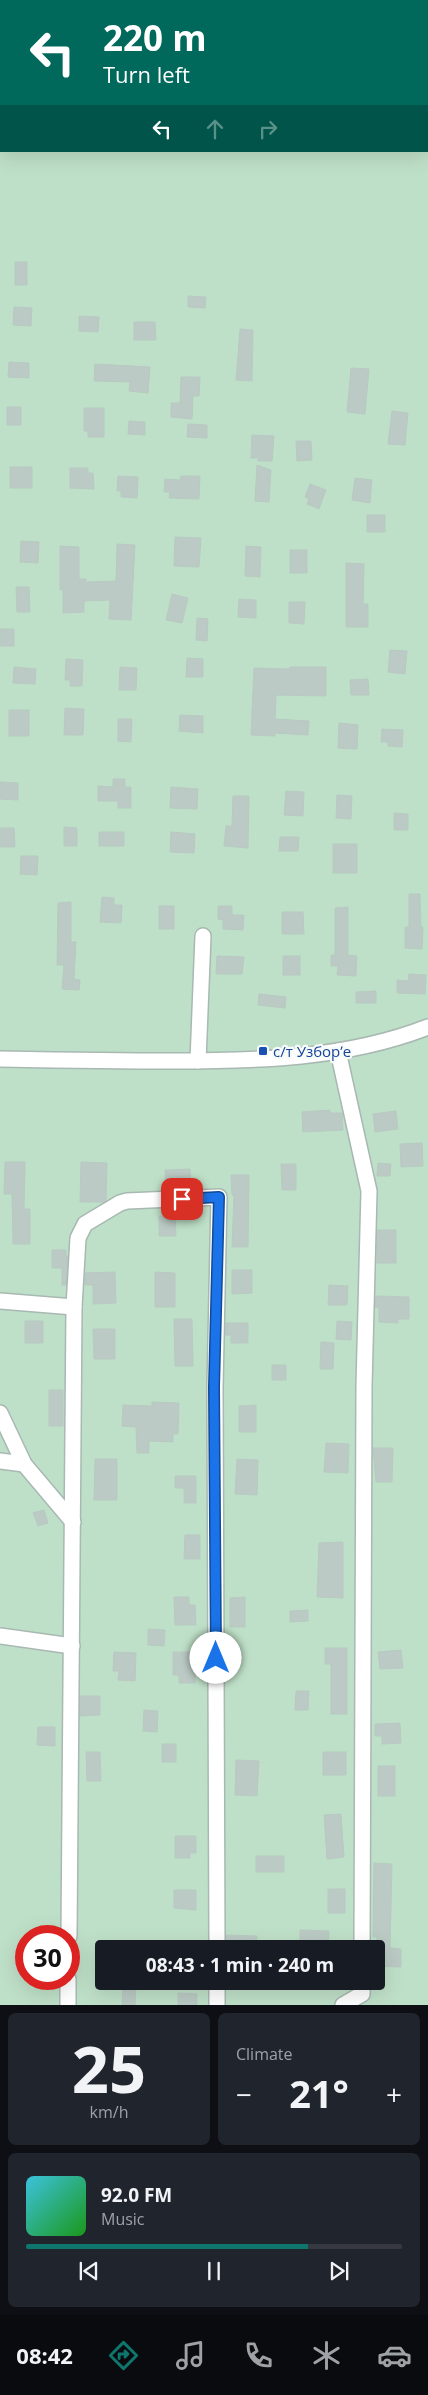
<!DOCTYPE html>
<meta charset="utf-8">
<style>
:root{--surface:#171b24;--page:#20242c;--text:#f1f3f6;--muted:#9ea1a6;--line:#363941;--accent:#0f766e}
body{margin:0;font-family:"Open Sans",sans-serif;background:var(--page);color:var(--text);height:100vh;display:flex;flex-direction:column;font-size:19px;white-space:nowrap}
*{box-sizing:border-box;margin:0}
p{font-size:16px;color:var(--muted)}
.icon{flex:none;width:28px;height:28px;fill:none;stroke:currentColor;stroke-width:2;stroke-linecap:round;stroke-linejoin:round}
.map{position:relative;height:2005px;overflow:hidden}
.drawer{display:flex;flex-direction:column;gap:8px;padding:8px;background:#0d0f14;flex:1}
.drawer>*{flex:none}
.banner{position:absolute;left:0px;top:0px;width:429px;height:152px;box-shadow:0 5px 20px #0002;background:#00695c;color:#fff;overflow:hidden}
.speed{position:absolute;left:15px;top:1925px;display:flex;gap:10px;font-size:25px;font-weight:700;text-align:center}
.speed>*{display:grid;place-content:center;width:65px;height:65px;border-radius:50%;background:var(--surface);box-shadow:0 5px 20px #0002;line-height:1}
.speed .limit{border:8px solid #d22;background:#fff;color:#111}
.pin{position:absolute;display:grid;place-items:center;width:42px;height:42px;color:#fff;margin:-21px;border-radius:10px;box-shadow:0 2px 8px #0006}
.me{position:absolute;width:55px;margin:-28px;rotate:0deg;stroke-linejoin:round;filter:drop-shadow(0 0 4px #0008)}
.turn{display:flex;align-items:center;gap:18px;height:105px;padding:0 20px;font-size:22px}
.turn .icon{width:65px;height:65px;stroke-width:2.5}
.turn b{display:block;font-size:35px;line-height:42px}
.lanes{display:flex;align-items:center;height:48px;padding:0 20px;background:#0003;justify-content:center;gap:25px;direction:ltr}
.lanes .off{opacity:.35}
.big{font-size:38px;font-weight:700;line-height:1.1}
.drawer .tile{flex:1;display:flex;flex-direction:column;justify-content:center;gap:8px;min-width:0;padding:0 18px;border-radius:8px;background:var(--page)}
.drawer .dial{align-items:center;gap:0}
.dial b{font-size:65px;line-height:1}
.song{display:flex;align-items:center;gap:15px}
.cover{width:60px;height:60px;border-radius:8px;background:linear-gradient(135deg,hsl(190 70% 55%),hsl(120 70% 35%))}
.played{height:5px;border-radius:2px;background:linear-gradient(90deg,var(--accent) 75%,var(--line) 75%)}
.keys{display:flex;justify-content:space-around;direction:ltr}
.heat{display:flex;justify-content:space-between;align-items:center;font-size:28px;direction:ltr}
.drawer .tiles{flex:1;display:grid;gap:8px;grid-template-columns:1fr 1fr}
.tile:last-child{grid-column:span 2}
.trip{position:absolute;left:95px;top:1940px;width:290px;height:50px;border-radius:5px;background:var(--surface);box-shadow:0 5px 20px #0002;font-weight:700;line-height:50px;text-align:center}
.tabs{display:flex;height:80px;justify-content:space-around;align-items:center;background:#090b0e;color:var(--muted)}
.tabs .icon{width:35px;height:35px}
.tabs .current{color:var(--accent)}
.tabs b{font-size:22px;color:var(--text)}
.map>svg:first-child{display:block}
.green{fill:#bfe0c8;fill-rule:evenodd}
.building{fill:#bbcac4;stroke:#b8c9c2}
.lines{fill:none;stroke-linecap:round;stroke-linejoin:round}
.minor-casing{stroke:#a8b8b2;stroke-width:18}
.minor{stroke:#fff;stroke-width:15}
.route-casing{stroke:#114b97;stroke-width:12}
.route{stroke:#1a73e8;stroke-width:9}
.transit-dot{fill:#1a4fb4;stroke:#f7fbf9;stroke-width:2}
.labels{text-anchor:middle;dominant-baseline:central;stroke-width:4.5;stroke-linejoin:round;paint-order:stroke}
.transit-label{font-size:15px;fill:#164399;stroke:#f7fbf9;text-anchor:start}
</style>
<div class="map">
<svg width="428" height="2005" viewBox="0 0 428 2005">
<rect width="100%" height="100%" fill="#e6efeb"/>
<path class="green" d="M0 0H428V2005H0ZM1 1H428V151H1ZM26 1936H69V1979H26ZM104 1949H376V1981H104Z"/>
<g class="building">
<rect x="15" y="262" width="12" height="23"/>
<polygon points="188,296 206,297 205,308 188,307"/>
<polygon points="14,307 32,308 31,326 13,325"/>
<polygon points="79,316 99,317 98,332 79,331"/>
<polygon points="134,322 155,322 156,340 134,340"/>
<polygon points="240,329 253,330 252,381 236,380"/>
<polygon points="9,362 29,363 29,378 8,377"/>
<polygon points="95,364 150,367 148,393 129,391 130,382 94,381"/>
<polygon points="351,368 369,369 365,414 347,412"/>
<polygon points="181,377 200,377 199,396 193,396 192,419 171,417 171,403 180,403"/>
<rect x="7" y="407" width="14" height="18"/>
<polygon points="84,408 104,408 104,437 88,437 88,431 84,431"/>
<polygon points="392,411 408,413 405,445 388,444"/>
<polygon points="129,421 145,422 145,435 128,434"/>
<polygon points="188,424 207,425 207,438 187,437"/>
<polygon points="252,435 274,436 272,461 258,461 258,458 251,458"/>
<polygon points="296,441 311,441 312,460 297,461"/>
<polygon points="257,465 271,470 269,502 255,501"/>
<rect x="10" y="467" width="22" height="21"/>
<polygon points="70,468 88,468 88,473 93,473 94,489 70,488"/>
<polygon points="118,476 138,477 137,498 121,497 121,491 117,491"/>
<polygon points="181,476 200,476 199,499 169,498 170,492 164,492 165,479 180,480"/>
<polygon points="355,478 372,480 370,503 352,500"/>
<polygon points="310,484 326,490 319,509 307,504 309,499 305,497"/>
<rect x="367" y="515" width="18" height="17"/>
<polygon points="175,537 201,538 199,567 174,566"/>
<polygon points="21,541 39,542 38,563 20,562"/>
<polygon points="117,544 135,545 131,620 109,619 110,600 84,601 84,612 63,613 63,590 60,590 60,546 79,547 79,579 86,579 86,582 116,581"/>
<polygon points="246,546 261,547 260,577 245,576"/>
<rect x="290" y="550" width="17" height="23"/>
<polygon points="346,563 364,564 363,604 368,604 368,627 346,627"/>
<polygon points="16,587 29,587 30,612 17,612"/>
<polygon points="172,594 188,598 182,623 166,620"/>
<polygon points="239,599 256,600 256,618 238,617"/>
<polygon points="289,602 305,602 304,624 289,623"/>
<polygon points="197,618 208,619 207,641 196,640"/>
<rect x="0" y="629" width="14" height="17"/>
<polygon points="390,650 407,651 405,674 388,672"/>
<polygon points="187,658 203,659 203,677 186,677"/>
<polygon points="66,659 83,660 82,686 70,686 70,680 65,680"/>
<polygon points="14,667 36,669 35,684 13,683"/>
<polygon points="120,667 137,668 136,690 119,690"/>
<polygon points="290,667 326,667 326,696 276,695 275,719 309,721 308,735 275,733 275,736 251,735 254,668 290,669"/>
<polygon points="368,679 369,695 351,695 350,680"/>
<polygon points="65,708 84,709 83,735 64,735"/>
<rect x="9" y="710" width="20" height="26"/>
<polygon points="180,715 203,716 203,733 179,731"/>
<polygon points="118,719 132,719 131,742 118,741"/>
<polygon points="339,723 358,725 357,749 338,748"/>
<polygon points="382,729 403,730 402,747 388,746 388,742 381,742"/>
<polygon points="113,779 125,779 125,787 131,787 131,808 118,808 118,801 98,801 98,786 113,787"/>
<polygon points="0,782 18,783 18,800 0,799"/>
<polygon points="171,787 198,789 197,809 170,808"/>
<polygon points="286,791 304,792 303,816 284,815"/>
<polygon points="337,795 352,796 351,819 336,818"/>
<polygon points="233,796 249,796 248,848 224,846 226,826 232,826"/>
<polygon points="394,813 408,814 408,830 394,830"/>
<polygon points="64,827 77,828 77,846 64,846"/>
<polygon points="0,828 14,828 15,847 0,847"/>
<rect x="99" y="832" width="25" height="14"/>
<polygon points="171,832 195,834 194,853 170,852"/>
<polygon points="280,837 299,837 298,851 279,851"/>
<rect x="333" y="844" width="24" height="29"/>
<polygon points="21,856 38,856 37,875 20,874"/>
<polygon points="409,894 420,894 421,927 423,927 422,949 405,948 405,927 409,927"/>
<polygon points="102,897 114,898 114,905 122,905 121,923 100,922"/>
<polygon points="71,902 71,942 76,942 74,979 80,980 79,990 62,989 64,965 57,965 58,903"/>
<rect x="159" y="906" width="15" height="23"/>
<polygon points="218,906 232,906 232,915 244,915 243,930 223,929 223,920 218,919"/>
<polygon points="348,907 348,955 357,956 356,976 337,975 338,966 331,966 331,955 335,955 335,908"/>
<polygon points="282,912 303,912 304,934 282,934"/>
<polygon points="217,956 244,957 242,974 216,974"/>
<rect x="283" y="956" width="17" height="19"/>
<polygon points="409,974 426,975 425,994 397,993 397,980 408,981"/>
<polygon points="376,991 376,1003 356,1003 356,992"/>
<polygon points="259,994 286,997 285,1008 258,1005"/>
<polygon points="330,1110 330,1113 342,1113 343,1130 303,1132 302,1112"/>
<polygon points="396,1111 398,1129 375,1132 373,1114"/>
<polygon points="422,1143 423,1166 401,1167 400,1144"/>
<polygon points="5,1162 25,1162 24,1209 30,1209 30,1244 13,1244 12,1194 4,1194"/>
<polygon points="81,1162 107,1163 106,1201 103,1202 80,1202"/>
<polygon points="378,1163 391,1164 390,1176 377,1176"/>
<polygon points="281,1164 296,1164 296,1190 282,1190"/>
<polygon points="190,1169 191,1186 166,1187 165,1170"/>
<polygon points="231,1175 249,1175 248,1247 232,1247 234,1195 232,1195"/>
<polygon points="159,1216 175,1216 176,1236 159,1236"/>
<rect x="377" y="1230" width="19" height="33"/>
<polygon points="52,1250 66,1250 66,1256 68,1256 66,1285 62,1285 62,1268 52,1268"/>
<polygon points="232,1270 252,1270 252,1293 232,1294"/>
<polygon points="115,1272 116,1303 93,1304 93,1285 85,1285 85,1273"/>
<polygon points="155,1272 175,1273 175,1307 155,1307"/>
<polygon points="329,1285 348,1286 347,1305 328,1305"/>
<polygon points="376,1296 409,1297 409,1319 398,1319 398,1323 379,1322 379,1308 375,1307"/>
<polygon points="174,1319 192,1319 193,1366 175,1366"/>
<rect x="25" y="1321" width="18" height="22"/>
<polygon points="337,1321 352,1322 351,1340 336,1339"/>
<polygon points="226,1323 248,1323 248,1343 231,1343 231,1335 225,1335"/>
<polygon points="93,1329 115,1329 115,1359 94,1359"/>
<polygon points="321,1342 334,1343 333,1369 320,1369"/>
<rect x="272" y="1365" width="14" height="15"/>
<rect x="49" y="1390" width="14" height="36"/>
<polygon points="152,1402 179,1403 178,1434 173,1434 173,1442 149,1441 149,1453 137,1453 136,1427 122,1426 123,1405 152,1406"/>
<polygon points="256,1405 256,1432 239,1432 239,1406"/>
<polygon points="326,1443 349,1444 348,1473 324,1472"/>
<polygon points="373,1448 393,1448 392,1482 376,1482"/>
<polygon points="95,1459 117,1459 117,1500 94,1500"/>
<polygon points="237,1459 258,1460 257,1495 235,1494"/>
<polygon points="175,1476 196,1476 196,1503 184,1503 184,1488 175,1488"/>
<polygon points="44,1510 48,1523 38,1526 33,1513"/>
<polygon points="185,1535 200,1535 200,1559 184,1559"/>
<polygon points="343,1542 343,1598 317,1597 319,1543"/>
<polygon points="174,1597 189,1597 189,1605 195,1605 196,1625 175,1625"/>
<polygon points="245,1597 245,1627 230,1627 230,1598"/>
<polygon points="308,1610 308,1621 290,1622 290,1611"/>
<polygon points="148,1629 165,1630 164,1646 148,1645"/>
<polygon points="325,1648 347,1648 347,1714 331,1714 331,1664 325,1664"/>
<polygon points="401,1650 403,1668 380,1669 378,1652"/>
<polygon points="114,1652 136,1653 135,1681 118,1680 119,1671 113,1671"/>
<polygon points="173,1652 196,1652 195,1683 179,1683 179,1675 173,1675"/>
<polygon points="296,1691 309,1691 308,1710 295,1710"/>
<polygon points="80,1696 100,1696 100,1715 80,1716"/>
<polygon points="144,1710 158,1711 157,1732 143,1731"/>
<polygon points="400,1723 401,1743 382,1744 382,1736 375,1736 375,1724"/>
<polygon points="38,1727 55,1727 55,1746 37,1745"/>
<rect x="162" y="1744" width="14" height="18"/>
<polygon points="86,1752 100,1752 101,1781 87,1781"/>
<rect x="323" y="1752" width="23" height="23"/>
<polygon points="236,1760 259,1761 257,1796 235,1795"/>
<rect x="378" y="1766" width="17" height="30"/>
<polygon points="341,1814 344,1857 327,1859 324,1815"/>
<polygon points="175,1836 196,1836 196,1853 190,1853 190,1858 175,1858"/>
<rect x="256" y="1856" width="28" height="16"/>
<polygon points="374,1863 392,1864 390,1948 401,1949 401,1967 376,1966 377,1937 373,1937"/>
<rect x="328" y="1889" width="17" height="24"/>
<polygon points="174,1890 196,1890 196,1910 174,1908"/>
<polygon points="300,1930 329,1931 328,1949 300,1949"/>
<polygon points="226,1935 257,1936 256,1949 226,1949"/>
<polygon points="123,1985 136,1986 135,2005 122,2005"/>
<polygon points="178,1993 197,1994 197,2005 178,2005"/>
</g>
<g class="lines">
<g class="minor-casing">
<g id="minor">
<polyline points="338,1051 369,1191 364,1386 362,1949"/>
<path d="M0 1059C57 1060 114 1061 170 1061 257 1061 346 1059 428 1027"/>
<polyline points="198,1061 203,936"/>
<polyline points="0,1301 74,1307"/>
<polyline points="0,1413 24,1464 73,1522"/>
<polyline points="0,1461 24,1464"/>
<polyline points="0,1636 72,1646"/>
<polyline points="69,1936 74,1307 78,1238 85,1224 120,1203 127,1201 219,1197 215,1387 217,1949"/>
<polyline points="217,1981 217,2005"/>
<polyline points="68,2005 68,1979"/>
<polyline points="343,2005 362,1994 362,1981"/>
</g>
</g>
<use href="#minor" class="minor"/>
</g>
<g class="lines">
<g class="route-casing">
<polyline id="route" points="182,1199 219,1197 214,1387 216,1658"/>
</g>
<use href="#route" class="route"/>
</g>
<rect class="transit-dot" x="258" y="1046" width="10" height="10" rx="2.5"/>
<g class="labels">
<g class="transit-label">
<text x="273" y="1051">с/т Узборʼе</text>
</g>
</g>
</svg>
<div class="speed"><div class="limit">30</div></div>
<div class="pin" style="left:182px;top:1199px;background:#d93025"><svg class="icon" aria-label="arrive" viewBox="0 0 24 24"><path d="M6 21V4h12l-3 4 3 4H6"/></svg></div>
<svg class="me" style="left:216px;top:1658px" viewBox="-20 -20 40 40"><circle r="19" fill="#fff"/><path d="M0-13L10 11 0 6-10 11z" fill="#1a73e8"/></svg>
<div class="trip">08:43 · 1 min · 240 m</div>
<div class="banner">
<div class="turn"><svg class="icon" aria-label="left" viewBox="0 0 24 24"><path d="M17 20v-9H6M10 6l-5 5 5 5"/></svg><div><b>220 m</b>Turn left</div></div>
<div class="lanes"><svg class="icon" aria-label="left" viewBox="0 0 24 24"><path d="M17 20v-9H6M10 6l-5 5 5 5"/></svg><svg class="icon off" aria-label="ahead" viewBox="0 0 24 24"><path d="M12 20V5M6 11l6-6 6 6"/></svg><svg class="icon off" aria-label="right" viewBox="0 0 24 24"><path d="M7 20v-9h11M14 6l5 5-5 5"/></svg></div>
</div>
</div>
<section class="drawer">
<div class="tiles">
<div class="tile dial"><b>25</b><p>km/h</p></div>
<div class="tile"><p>Climate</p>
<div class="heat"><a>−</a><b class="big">21°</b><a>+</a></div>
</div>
<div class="tile">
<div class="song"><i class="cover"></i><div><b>92.0 FM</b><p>Music</p></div></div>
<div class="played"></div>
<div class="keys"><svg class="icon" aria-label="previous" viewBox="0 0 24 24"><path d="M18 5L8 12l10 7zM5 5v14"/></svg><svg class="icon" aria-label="pause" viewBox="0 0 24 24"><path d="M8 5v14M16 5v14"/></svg><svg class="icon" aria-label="next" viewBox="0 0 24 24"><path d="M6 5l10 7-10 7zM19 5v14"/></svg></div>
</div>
</div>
</section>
<nav class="tabs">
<b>08:42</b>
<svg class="icon current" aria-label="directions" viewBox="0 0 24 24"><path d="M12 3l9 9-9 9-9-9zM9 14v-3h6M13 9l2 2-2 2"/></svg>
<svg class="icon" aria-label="music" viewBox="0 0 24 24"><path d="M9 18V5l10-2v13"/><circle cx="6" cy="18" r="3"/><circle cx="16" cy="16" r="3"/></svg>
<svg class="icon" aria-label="phone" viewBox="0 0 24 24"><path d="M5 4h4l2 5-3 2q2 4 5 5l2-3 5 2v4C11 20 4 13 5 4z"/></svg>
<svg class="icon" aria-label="climate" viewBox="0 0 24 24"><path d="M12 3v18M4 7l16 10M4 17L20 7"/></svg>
<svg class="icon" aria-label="car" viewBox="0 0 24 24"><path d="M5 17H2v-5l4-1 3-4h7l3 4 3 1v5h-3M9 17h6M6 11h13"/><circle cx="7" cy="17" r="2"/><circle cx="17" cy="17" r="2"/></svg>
</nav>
